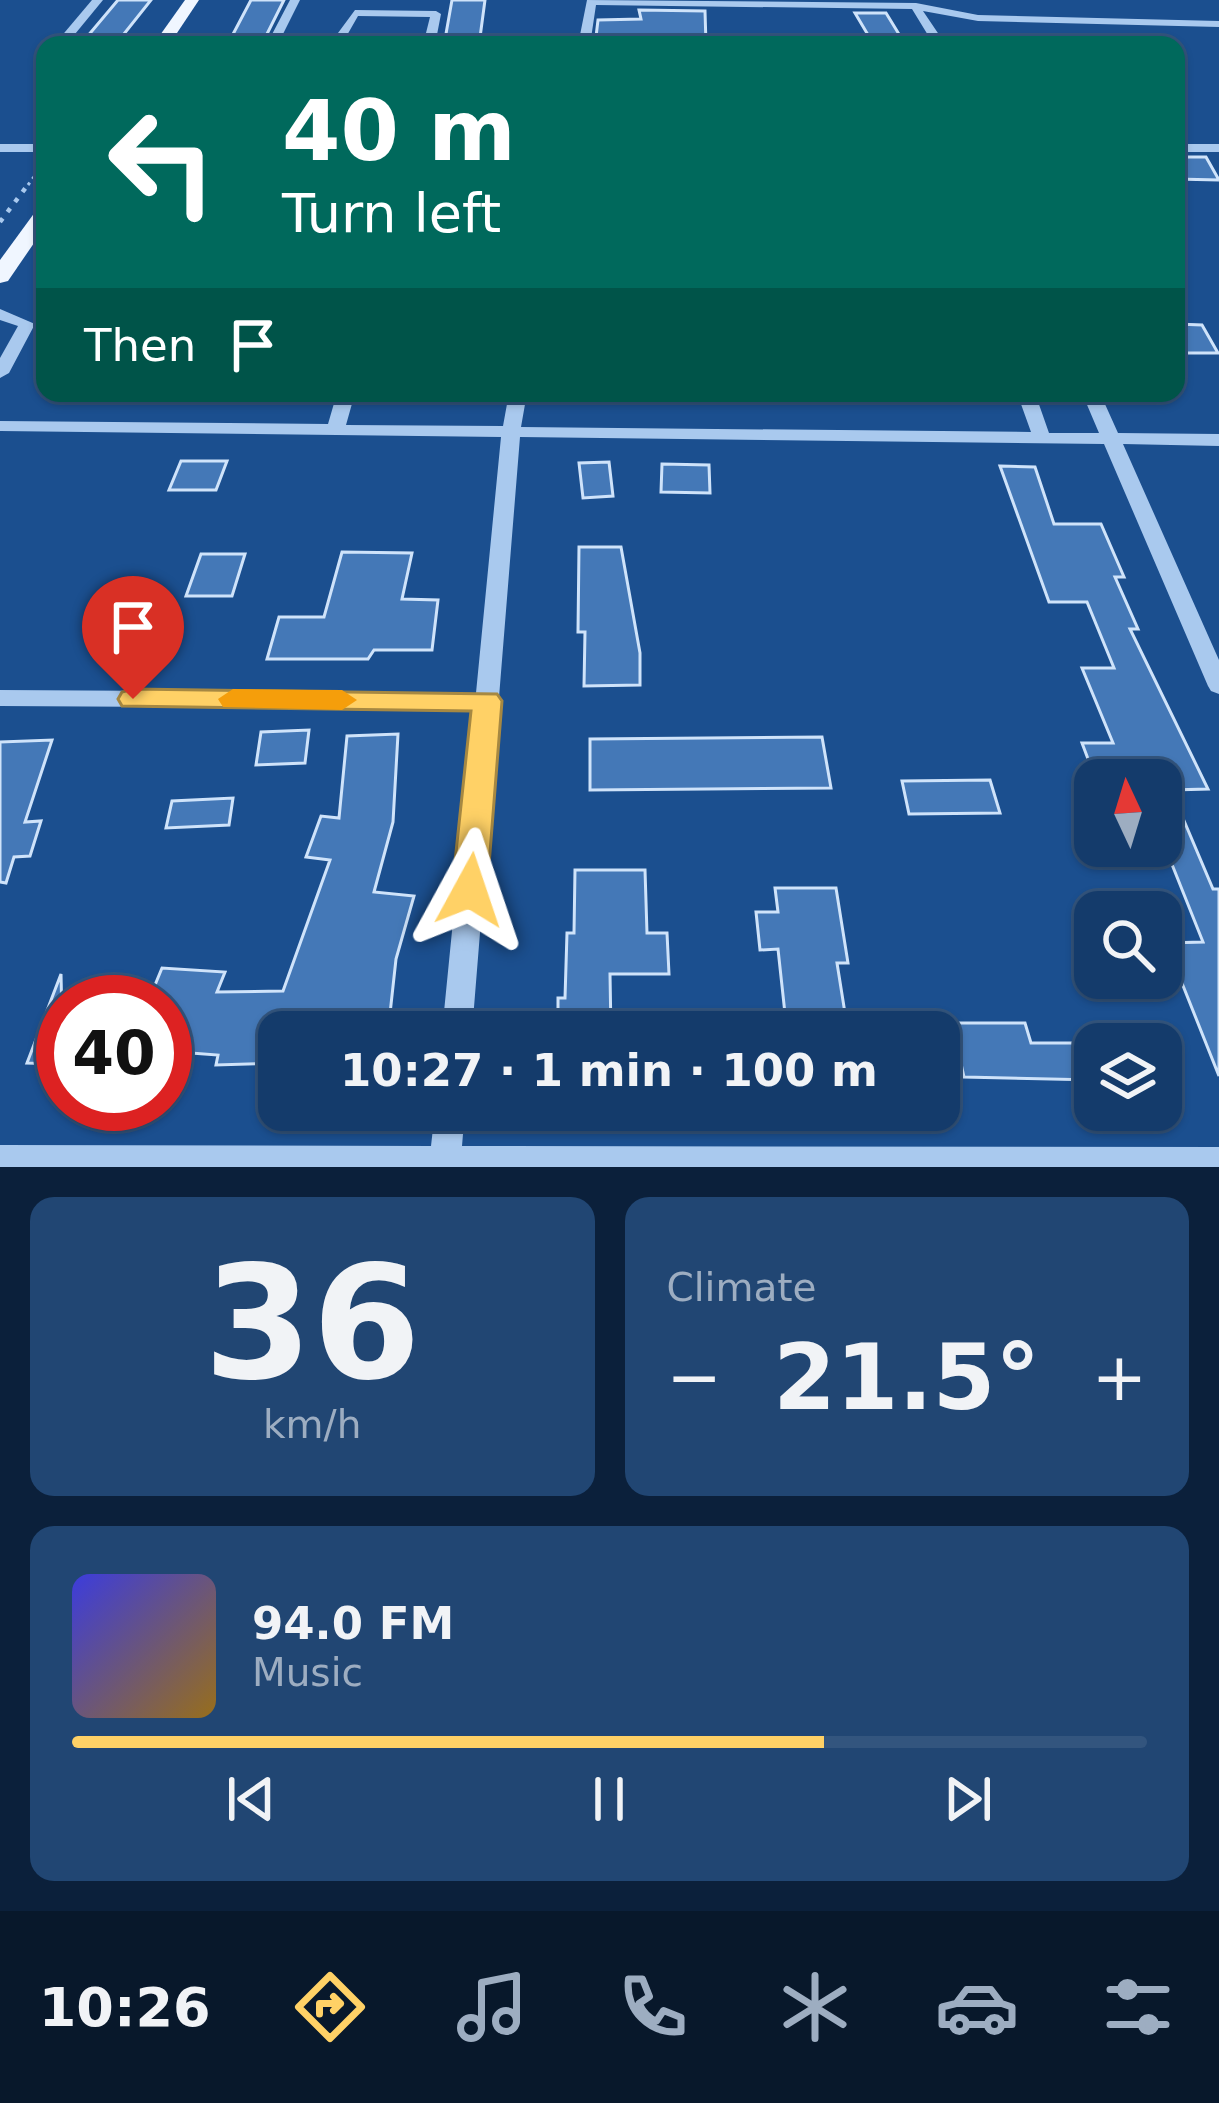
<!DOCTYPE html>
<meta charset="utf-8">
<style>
:root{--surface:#143b6b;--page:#214673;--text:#f1f3f6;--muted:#9dadc1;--line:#33557e;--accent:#ffd166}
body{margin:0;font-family:"DejaVu Sans",sans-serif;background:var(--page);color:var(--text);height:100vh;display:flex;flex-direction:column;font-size:45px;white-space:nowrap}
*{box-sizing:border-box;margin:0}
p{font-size:39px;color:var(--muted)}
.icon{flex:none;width:66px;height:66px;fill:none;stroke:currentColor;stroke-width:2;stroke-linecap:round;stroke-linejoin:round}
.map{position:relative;height:1167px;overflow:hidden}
.drawer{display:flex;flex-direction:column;gap:30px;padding:30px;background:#0b203b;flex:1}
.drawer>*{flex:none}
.banner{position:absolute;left:36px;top:36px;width:1149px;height:366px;border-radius:24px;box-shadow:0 3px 9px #0004,0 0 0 3px var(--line);background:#00695c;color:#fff;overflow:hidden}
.needle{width:78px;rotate:356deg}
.tools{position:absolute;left:1074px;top:759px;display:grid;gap:24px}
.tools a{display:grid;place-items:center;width:108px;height:108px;border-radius:24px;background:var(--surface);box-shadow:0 3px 9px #0004,0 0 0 3px var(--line);font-size:60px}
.speed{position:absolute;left:36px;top:975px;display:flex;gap:24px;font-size:60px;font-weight:700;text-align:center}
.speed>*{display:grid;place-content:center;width:156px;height:156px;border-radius:50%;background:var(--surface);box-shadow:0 3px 9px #0004,0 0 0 3px var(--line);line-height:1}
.speed .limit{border:18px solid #d22;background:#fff;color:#111}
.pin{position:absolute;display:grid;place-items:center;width:102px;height:102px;color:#fff;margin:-123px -51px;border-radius:50% 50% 50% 0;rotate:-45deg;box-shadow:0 0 12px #0007}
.pin .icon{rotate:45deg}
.me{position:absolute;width:132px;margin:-66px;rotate:5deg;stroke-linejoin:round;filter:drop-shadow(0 0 9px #0008)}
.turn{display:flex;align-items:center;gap:42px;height:252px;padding:0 48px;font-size:54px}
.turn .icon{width:156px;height:156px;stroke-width:2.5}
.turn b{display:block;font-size:84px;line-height:102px}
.then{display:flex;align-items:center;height:114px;padding:0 48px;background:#0003;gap:24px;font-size:45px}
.big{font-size:90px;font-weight:700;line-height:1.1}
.drawer .widget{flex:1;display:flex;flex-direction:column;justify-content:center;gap:18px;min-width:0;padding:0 42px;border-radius:24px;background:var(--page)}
.drawer .dial{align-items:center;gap:0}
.dial b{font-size:156px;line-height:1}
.song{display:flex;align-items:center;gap:36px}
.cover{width:144px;height:144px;border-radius:18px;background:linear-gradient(135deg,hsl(240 70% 55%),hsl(40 70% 35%))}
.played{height:12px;border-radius:6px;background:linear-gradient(90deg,var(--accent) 70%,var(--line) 70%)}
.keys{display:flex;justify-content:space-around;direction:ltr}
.heat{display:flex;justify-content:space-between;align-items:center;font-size:66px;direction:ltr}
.drawer .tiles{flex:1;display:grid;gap:30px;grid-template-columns:1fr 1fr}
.widget:last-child{grid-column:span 2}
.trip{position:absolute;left:258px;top:1011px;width:702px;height:120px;border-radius:24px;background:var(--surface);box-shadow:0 3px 9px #0004,0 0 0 3px var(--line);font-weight:700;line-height:120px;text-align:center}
.tab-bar{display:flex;height:192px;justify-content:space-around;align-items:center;background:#08182b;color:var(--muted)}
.tab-bar .icon{width:84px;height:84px}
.tab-bar .on{color:var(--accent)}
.tab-bar b{font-size:54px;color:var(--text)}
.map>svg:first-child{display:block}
.building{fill:#4478b7;stroke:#cfe3fa;stroke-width:3}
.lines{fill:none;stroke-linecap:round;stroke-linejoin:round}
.path-far1{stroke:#a9c9ee;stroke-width:3;stroke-dasharray:3 4.5;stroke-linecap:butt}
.path{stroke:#a9c9ee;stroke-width:4.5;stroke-dasharray:4.5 8;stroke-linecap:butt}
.minor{fill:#a9c9ee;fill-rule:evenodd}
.major{fill:#f0f6ff;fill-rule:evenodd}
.route{fill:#ffd166;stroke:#a68842;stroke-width:3}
.slow{fill:#f59e0b}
</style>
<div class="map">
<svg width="1219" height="1167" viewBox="0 0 1219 1167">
<rect width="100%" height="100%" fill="#1b4f8f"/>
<g class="building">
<polygon points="118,0 151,0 116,44 81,44"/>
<polygon points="251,0 284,0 265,38 231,38"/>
<polygon points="452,0 485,0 479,45 444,45"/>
<polygon points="639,10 705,11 706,44 595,45 598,20 641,19"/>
<polygon points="855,13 886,13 905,44 874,45"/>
<polygon points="1176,157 1206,157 1219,180 1176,179"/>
<polygon points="1176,324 1202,325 1218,353 1176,353"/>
<polygon points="181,461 227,461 216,490 169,490"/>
<polygon points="609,462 613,496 583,498 579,463"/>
<polygon points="662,464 709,465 710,493 661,492"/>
<polygon points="1000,466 1035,467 1054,524 1101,524 1124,577 1115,577 1138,629 1130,629 1208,789 1171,790 1213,889 1219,889 1219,1076 1166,943 1203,942 1167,852 1161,852 1161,780 1096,780 1082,743 1113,743 1082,668 1114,668 1087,602 1049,602"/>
<polygon points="579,547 621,547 640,653 640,685 584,686 585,632 578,632"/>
<polygon points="342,552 412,553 402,599 438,600 432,650 374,650 368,659 267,659 279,617 324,617"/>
<polygon points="201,554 245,554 232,596 186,596"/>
<polygon points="309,730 305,763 256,765 261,732"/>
<polygon points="398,734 393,822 374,892 414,896 396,959 388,1032 279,1032 279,1063 216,1065 218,1055 165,1051 165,1002 148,1002 162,968 225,972 217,992 283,991 330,860 306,857 321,816 339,818 347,736"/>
<polygon points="822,737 831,788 590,790 590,739"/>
<polygon points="52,740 25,822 41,821 30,856 14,857 6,883 0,882 0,742"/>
<polygon points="990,780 1000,813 909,814 902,781"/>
<polygon points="233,798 229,825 166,828 172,801"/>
<polygon points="575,870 645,870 647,933 667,933 669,974 610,974 611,1032 558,1032 558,998 565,998 567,933 574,933"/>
<polygon points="775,888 836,888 848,963 837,963 848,1032 787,1032 778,949 760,950 756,912 778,912"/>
<polygon points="61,974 63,1064 27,1063"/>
<polygon points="952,1023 1025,1023 1031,1043 1095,1043 1095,1080 964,1077"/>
</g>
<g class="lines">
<polyline class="path-far1" points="28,185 39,170"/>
<polyline class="path" points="0,222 30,182"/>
<g class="minor">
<polygon points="92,0 103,0 66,45 54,45"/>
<polygon points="290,0 300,0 279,42 298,42 338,33 355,10 436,11 441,14 435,45 423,45 430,17 358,16 346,37 313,45 161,45 167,42 268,42"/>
<polygon points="587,0 916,3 978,15 1219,21 1219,27 978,21 923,11 946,45 934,45 912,9 596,5 590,45 578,45"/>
<rect x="0" y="144" width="45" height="8"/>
<rect x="1176" y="144" width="43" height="8"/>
<polygon points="0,309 35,324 9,373 0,378 0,358 18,326 0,320"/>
<polygon points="337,393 355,393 346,425 503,426 509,393 527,393 521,427 1031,432 1017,393 1035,393 1049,433 1099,433 1082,393 1100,393 1118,433 1219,434 1219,446 1123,444 1219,660 1219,694 1211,691 1208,686 1104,444 520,437 472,1032 442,1032 474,709 0,706 0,690 476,693 501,437 0,431 0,421 328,424"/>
<polygon points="435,1110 465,1110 462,1146 1219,1147 1219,1167 0,1167 0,1145 431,1146"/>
</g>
<g class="major">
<polygon points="185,0 199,0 169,45 153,45"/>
<polygon points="45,206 45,227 8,281 0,283 0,260 38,208"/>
</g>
</g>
<polygon class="route" points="133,689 497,694 502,701 487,890 482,900 470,904 457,900 452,890 471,711 122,706 118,699 122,692"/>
<polygon class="slow" points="233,689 342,690 357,700 342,710 223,707 218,699"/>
</svg>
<div class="tools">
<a><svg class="needle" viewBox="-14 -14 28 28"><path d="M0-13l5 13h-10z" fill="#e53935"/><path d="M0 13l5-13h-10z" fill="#9dadc1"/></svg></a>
<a><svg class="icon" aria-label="search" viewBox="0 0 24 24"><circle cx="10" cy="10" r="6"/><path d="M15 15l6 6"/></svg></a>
<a><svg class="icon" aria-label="layers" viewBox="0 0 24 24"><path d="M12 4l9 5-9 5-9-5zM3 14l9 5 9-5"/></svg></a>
</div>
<div class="speed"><div class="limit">40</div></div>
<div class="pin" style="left:133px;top:699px;background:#d93025"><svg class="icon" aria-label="arrive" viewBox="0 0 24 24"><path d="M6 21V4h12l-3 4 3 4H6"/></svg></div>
<svg class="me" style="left:470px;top:890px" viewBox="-20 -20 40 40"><path d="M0-17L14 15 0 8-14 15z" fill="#ffd166" stroke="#fff" stroke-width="4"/></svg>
<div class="trip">10:27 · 1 min · 100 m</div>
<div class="banner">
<div class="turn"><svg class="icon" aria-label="left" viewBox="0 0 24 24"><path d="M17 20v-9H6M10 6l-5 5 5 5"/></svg><div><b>40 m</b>Turn left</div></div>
<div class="then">Then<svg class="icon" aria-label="arrive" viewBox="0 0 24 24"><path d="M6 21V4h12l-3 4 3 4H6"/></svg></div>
</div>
</div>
<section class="drawer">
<div class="tiles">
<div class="widget dial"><b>36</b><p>km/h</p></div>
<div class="widget"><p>Climate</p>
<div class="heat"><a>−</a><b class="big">21.5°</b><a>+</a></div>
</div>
<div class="widget">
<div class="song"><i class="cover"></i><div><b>94.0 FM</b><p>Music</p></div></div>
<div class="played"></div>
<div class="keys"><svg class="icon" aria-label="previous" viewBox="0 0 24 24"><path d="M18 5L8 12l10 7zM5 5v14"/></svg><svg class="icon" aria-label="pause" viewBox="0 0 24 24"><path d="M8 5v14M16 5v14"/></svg><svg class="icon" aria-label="next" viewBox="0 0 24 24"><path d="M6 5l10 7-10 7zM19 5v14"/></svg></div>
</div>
</div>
</section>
<nav class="tab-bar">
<b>10:26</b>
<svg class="icon on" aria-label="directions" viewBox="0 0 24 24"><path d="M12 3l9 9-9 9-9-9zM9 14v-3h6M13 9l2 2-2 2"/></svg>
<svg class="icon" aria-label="music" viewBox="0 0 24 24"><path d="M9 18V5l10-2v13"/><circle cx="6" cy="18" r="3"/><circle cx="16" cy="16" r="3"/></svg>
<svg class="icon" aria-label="phone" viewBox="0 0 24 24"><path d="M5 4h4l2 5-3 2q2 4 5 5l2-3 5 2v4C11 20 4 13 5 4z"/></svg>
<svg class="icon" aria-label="climate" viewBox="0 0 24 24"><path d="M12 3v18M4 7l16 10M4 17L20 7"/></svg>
<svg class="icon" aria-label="car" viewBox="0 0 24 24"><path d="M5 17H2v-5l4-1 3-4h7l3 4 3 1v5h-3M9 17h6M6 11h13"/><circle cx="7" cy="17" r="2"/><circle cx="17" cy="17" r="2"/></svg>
<svg class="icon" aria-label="filters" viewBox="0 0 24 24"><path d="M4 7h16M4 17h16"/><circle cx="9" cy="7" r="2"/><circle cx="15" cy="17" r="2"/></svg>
</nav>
